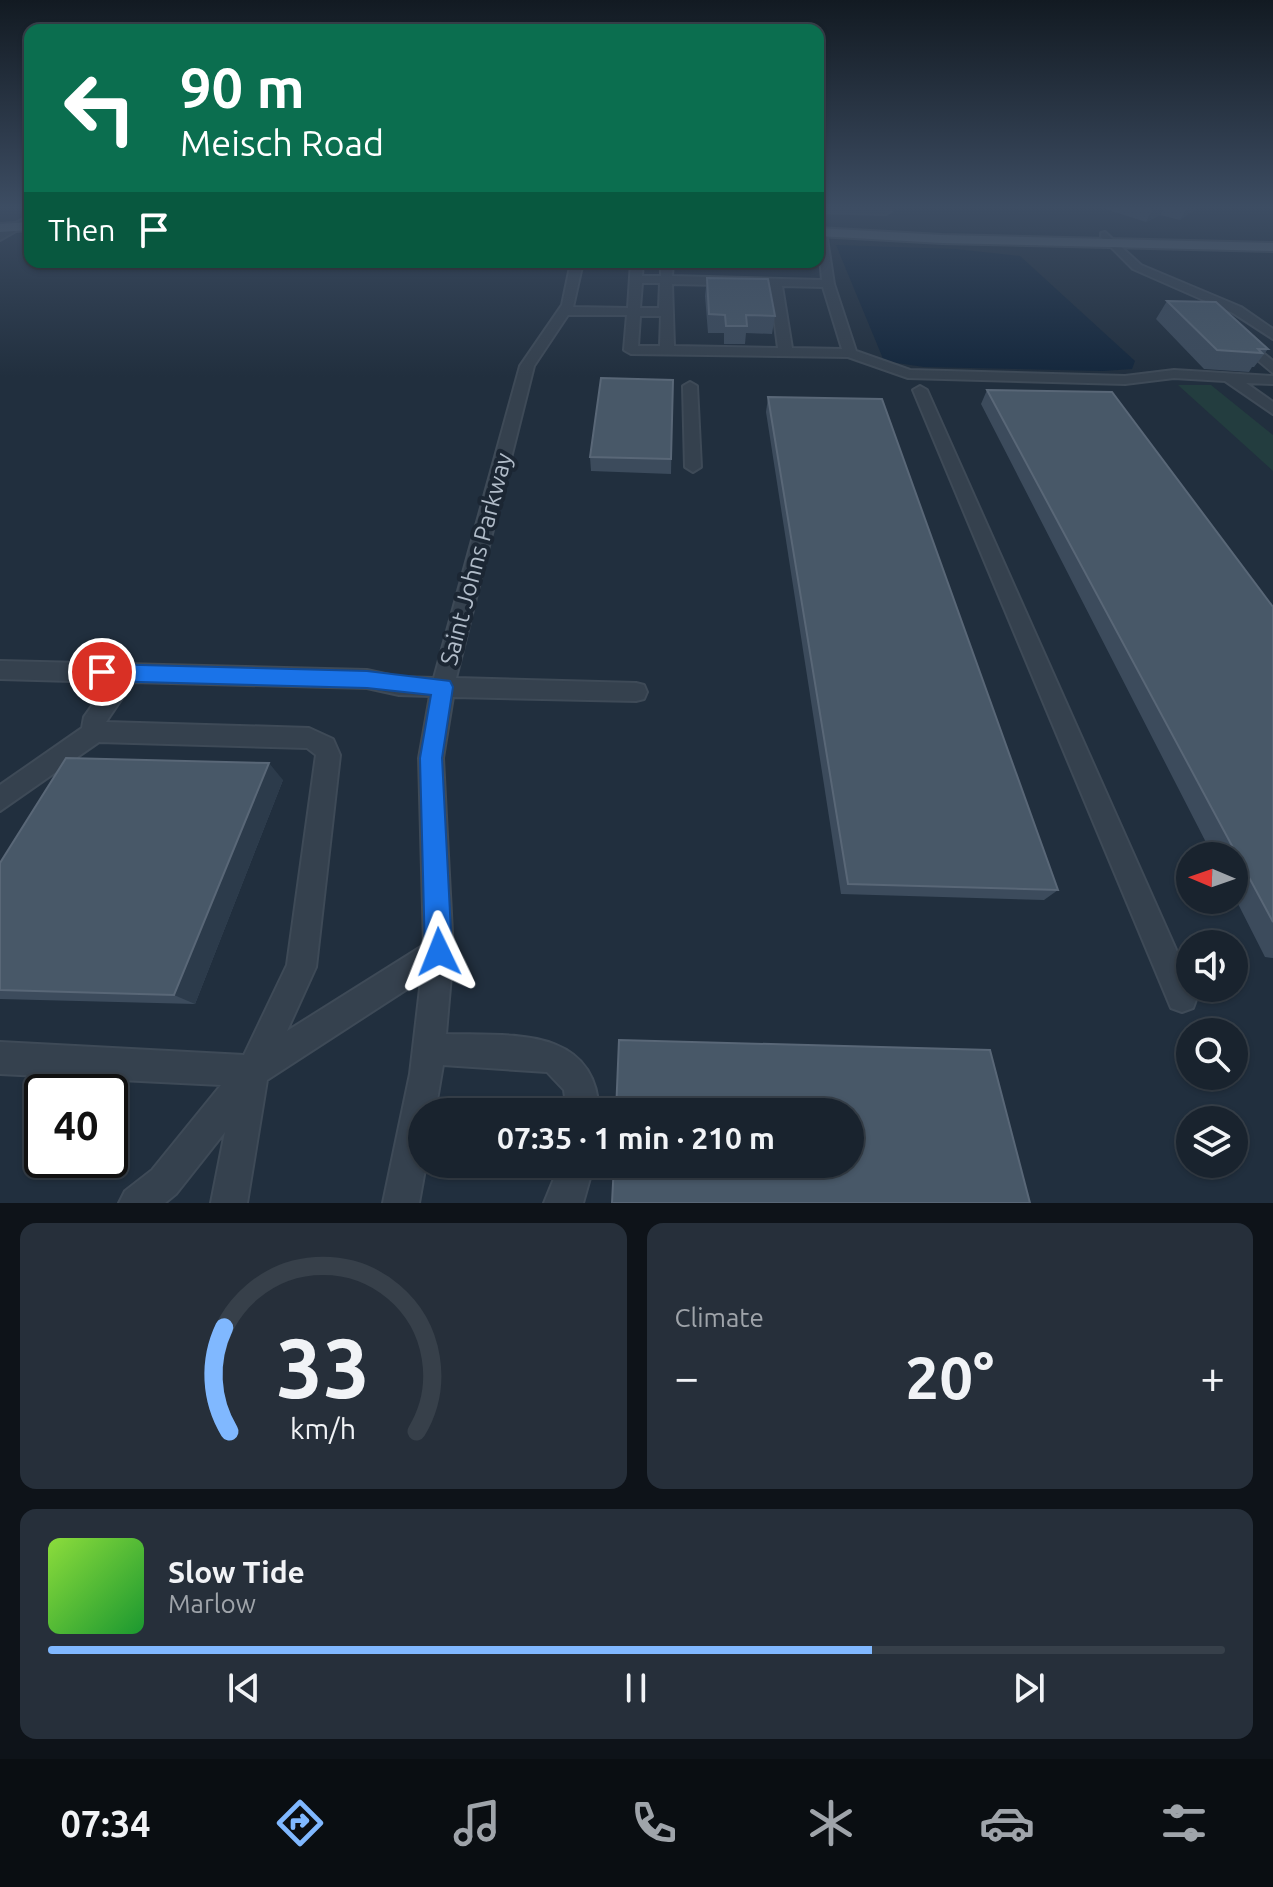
<!DOCTYPE html>
<meta charset="utf-8">
<style>
:root{--surface:#19232e;--page:#262f3a;--text:#f1f3f6;--muted:#9fa4aa;--line:#37404a;--accent:#80b8ff}
body{margin:0;font-family:Ubuntu,sans-serif;background:var(--page);color:var(--text);height:100vh;display:flex;flex-direction:column;font-size:30px;white-space:nowrap}
*{box-sizing:border-box;margin:0}
p{font-size:26px;color:var(--muted)}
.icon{flex:none;width:44px;height:44px;fill:none;stroke:currentColor;stroke-width:2;stroke-linecap:round;stroke-linejoin:round}
.map{position:relative;height:1203px;overflow:hidden}
.sheet{display:flex;flex-direction:column;gap:20px;padding:20px;background:#0e1319;flex:1}
.sheet>*{flex:none}
.banner{position:absolute;left:24px;top:24px;width:800px;height:244px;border-radius:16px;box-shadow:0 2px 6px #0004,0 0 0 2px var(--line);background:#0b6e4f;color:#fff;overflow:hidden}
.needle{width:52px;rotate:272deg}
.buttons{position:absolute;left:1176px;top:842px;display:grid;gap:16px}
.buttons a{display:grid;place-items:center;width:72px;height:72px;border-radius:50%;background:var(--surface);box-shadow:0 2px 6px #0004,0 0 0 2px var(--line);font-size:40px}
.speed{position:absolute;left:24px;top:1074px;display:flex;gap:16px;font-size:40px;font-weight:700;text-align:center}
.speed>*{display:grid;place-content:center;width:104px;height:104px;border-radius:50%;background:var(--surface);box-shadow:0 2px 6px #0004,0 0 0 2px var(--line);line-height:1}
.speed .limit{border:4px solid #111;border-radius:12px;background:#fff;color:#111}
.pin{position:absolute;display:grid;place-items:center;width:68px;height:68px;color:#fff;margin:-34px;border:4px solid #fff;border-radius:50%;box-shadow:0 2px 8px #0007}
.me{position:absolute;width:88px;margin:-44px;rotate:358deg;stroke-linejoin:round;filter:drop-shadow(0 0 6px #0008)}
.turn{display:flex;align-items:center;gap:28px;height:168px;padding:0 24px;font-size:36px}
.turn .icon{width:104px;height:104px;stroke-width:2.5}
.turn b{display:block;font-size:56px;line-height:68px}
.then{display:flex;align-items:center;height:76px;padding:0 24px;background:#0003;gap:16px;font-size:30px}
.big{font-size:60px;font-weight:600;line-height:1.1}
.sheet .widget{flex:1;display:flex;flex-direction:column;justify-content:center;gap:12px;min-width:0;padding:0 28px;border-radius:16px;background:var(--page)}
.sheet .dial{align-items:center;gap:0}
.dial svg{height:208px;overflow:visible;fill:none;stroke:var(--line);stroke-width:7;stroke-linecap:round;text-anchor:middle}
.dial text{fill:var(--text);stroke:none}
.song{display:flex;align-items:center;gap:24px}
.cover{width:96px;height:96px;border-radius:12px;background:linear-gradient(135deg,hsl(90 70% 55%),hsl(130 70% 35%))}
.played{height:8px;border-radius:4px;background:linear-gradient(90deg,var(--accent) 70%,var(--line) 70%)}
.keys{display:flex;justify-content:space-around;direction:ltr}
.heat{display:flex;justify-content:space-between;align-items:center;font-size:44px;direction:ltr}
.sheet .tiles{flex:1;display:grid;gap:20px;grid-template-columns:1fr 1fr}
.widget:last-child{grid-column:span 2}
.trip{position:absolute;left:408px;top:1098px;width:456px;height:80px;border-radius:40px;background:var(--surface);box-shadow:0 2px 6px #0004,0 0 0 2px var(--line);font-weight:600;line-height:80px;text-align:center}
.dock{display:flex;height:128px;justify-content:space-around;align-items:center;background:#0a0e12;color:var(--muted)}
.dock .icon{width:56px;height:56px}
.dock .active{color:var(--accent)}
.dock b{font-size:36px;color:var(--text)}
.map>svg:first-child{display:block}
.green{fill:#233d3f}
.water{fill:#14273c}
.lines{fill:none;stroke-linecap:round;stroke-linejoin:round}
.minor-casing{stroke:#3e4a57;stroke-width:4}
.major-casing{stroke:#3e4a57;stroke-width:4}
.minor{fill:#35414e;fill-rule:evenodd}
.major{fill:#53606e;fill-rule:evenodd}
.wall{fill:#3c4b5c}
.shaded-wall{fill:#2c3b4b}
.building{fill:#485868;stroke:#596777;stroke-width:2}
.route{fill:#1a73e8;stroke:#114b97;stroke-width:2}
.labels{text-anchor:middle;dominant-baseline:central;stroke-width:8;stroke-linejoin:round;paint-order:stroke}
.street-label{font-size:24px;fill:#b1bcc9;stroke:#1b2633}
</style>
<div class="map">
<svg width="1273" height="1203" viewBox="0 0 1273 1203">
<rect width="100%" height="100%" fill="#212f3e"/>
<polygon class="green" points="1178,385 1211,385 1273,435 1273,471"/>
<polygon class="water" points="836,245 955,249 1020,256 1135,361 1132,369 1103,371 924,367 884,361"/>
<g class="lines">
<g class="minor-casing">
<g id="minor">
<polygon points="818,208 889,208 891,211 886,214 818,212"/>
<polygon points="30,215 30,223 0,240 0,232"/>
<path d="M821 229 826 232 834 284 856 351 910 370 1125 376 1174 370 1273 376V384L1246 383 1273 402V414L1225 381 1174 378 1125 384 908 378 848 357 631 354 624 350 627 315H568L534 366 456 678 636 683 644 685 647 692 644 699 636 701 453 697 443 758 453 952 446 1034C509 1036 596 1025 599 1112H567L564 1090 547 1072 443 1065 435 1112H422V1164H426L419 1203H383L410 1074 421 980 267 1080 247 1203H211L225 1132 176 1194 165 1203H119L125 1191 152 1170 221 1085 0 1074V1042L244 1055 287 965 316 755 307 748 99 742 0 811V785L82 728 84 717 109 682 0 679V661L367 670 399 677 434 678 520 366 562 305 571 262H583L573 307 628 308 631 262H643L642 276H661V262H673L672 276 822 280 818 230ZM642 283H660L659 308H640ZM672 284 770 286 778 348 674 346ZM782 286 823 287 842 349 792 348ZM640 316H661L660 346H638ZM133 682 367 688 399 695 430 696 419 758 424 945 287 1031 316 967 340 755 333 739 309 728 106 722Z"/>
<polygon points="1105,232 1141,265 1241,307 1273,329 1273,339 1233,313 1133,269 1101,237 1101,233"/>
<polygon points="303,262 315,262 308,266"/>
<polygon points="1241,335 1273,361 1273,373 1236,342 1236,336"/>
<polygon points="690,382 697,386 701,467 693,472 685,467 683,386"/>
<polygon points="920,386 927,390 1190,981 1190,988 1193,988 1197,997 1193,1008 1182,1012 1171,1008 913,390"/>
<polygon points="560,1164 594,1164 583,1203 544,1203"/>
</g>
</g>
<g class="major-casing">
<g id="major">
<polygon points="30,222 30,230 0,232 0,224"/>
<polygon points="818,228 942,235 1273,243 1273,251 942,243 818,236"/>
</g>
</g>
<use href="#minor" class="minor"/>
<use href="#major" class="major"/>
</g>
<g class="wall">
<polygon points="1102,208 1197,208 1180,220 1160,215 1146,222"/>
<polygon points="342,262 436,262 435,264 344,267"/>
<polygon points="707,278 775,316 772,334 746,333 745,344 724,344 724,333 708,333 705,296"/>
<polygon points="1167,301 1268,349 1254,367 1252,367 1249,372 1204,369 1156,319"/>
<polygon points="673,380 671,474 591,471 590,457"/>
<polygon points="987,390 1273,607 1273,958 1265,957 1234,896 1234,856 1213,856 981,404"/>
<polygon points="768,397 1058,890 1044,900 841,894 766,412"/>
<polygon points="283,780 195,1004 0,999 0,863"/>
</g>
<g class="shaded-wall">
<polygon points="1153,208 1164,208 1160,215 1146,222"/>
<polygon points="1187,208 1197,208 1180,220"/>
<polygon points="269,763 283,780 195,1004 174,995"/>
</g>
<g class="building">
<polygon points="707,278 768,279 775,316 746,315 747,326 726,326 725,315 709,314"/>
<polygon points="1167,301 1216,302 1268,349 1258,349 1262,353 1217,350"/>
<polygon points="601,378 673,380 671,459 590,457"/>
<polygon points="987,390 1112,392 1273,607 1273,922"/>
<polygon points="768,397 882,399 1058,890 848,884"/>
<polygon points="66,758 269,763 174,995 0,990 0,863"/>
<polygon points="619,1040 990,1050 1030,1203 612,1203 614,1164 850,1164 850,1112 616,1112"/>
</g>
<linearGradient id="sky" x2="0" y2="1"><stop stop-color="#121a22"/><stop offset="0.55" stop-color="#3d4d63"/><stop offset="1" stop-color="#3d4d63" stop-opacity="0"/></linearGradient>
<rect width="1273" height="377" fill="url(#sky)"/>
<polygon class="route" points="102,664 367,671 450,681 453,687 442,758 452,952 448,961 439,965 429,961 425,952 420,758 431,695 367,688 102,681 92,672"/>
<g class="labels">
<g class="street-label">
<text transform="translate(476 559) rotate(-75)">Saint Johns Parkway</text>
</g>
</g>
</svg>
<div class="buttons">
<a><svg class="needle" viewBox="-14 -14 28 28"><path d="M0-13l5 13h-10z" fill="#e53935"/><path d="M0 13l5-13h-10z" fill="#9fa4aa"/></svg></a>
<a><svg class="icon" aria-label="sound" viewBox="0 0 24 24"><path d="M4 9h4l5-4v14l-5-4H4zM17 9q2 3 0 6"/></svg></a>
<a><svg class="icon" aria-label="search" viewBox="0 0 24 24"><circle cx="10" cy="10" r="6"/><path d="M15 15l6 6"/></svg></a>
<a><svg class="icon" aria-label="layers" viewBox="0 0 24 24"><path d="M12 4l9 5-9 5-9-5zM3 14l9 5 9-5"/></svg></a>
</div>
<div class="speed"><div class="limit">40</div></div>
<div class="pin" style="left:102px;top:672px;background:#d93025"><svg class="icon" aria-label="arrive" viewBox="0 0 24 24"><path d="M6 21V4h12l-3 4 3 4H6"/></svg></div>
<svg class="me" style="left:439px;top:952px" viewBox="-20 -20 40 40"><path d="M0-17L14 15 0 8-14 15z" fill="#1a73e8" stroke="#fff" stroke-width="4"/></svg>
<div class="trip">07:35 · 1 min · 210 m</div>
<div class="banner">
<div class="turn"><svg class="icon" aria-label="left" viewBox="0 0 24 24"><path d="M17 20v-9H6M10 6l-5 5 5 5"/></svg><div><b>90 m</b>Meisch Road</div></div>
<div class="then">Then<svg class="icon" aria-label="arrive" viewBox="0 0 24 24"><path d="M6 21V4h12l-3 4 3 4H6"/></svg></div>
</div>
</div>
<section class="sheet">
<div class="tiles">
<div class="widget dial"><svg viewBox="0 0 100 80">
<path d="M14 69A42 42 0 1 1 86 69"/>
<path d="M14 69A42 42 0 0 1 12 29" stroke="#80b8ff"/>
<text x="50" y="56" font-size="32" font-weight="700">33</text>
<text x="50" y="72" font-size="11">km/h</text>
</svg></div>
<div class="widget"><p>Climate</p>
<div class="heat"><a>−</a><b class="big">20°</b><a>+</a></div>
</div>
<div class="widget">
<div class="song"><i class="cover"></i><div><b>Slow Tide</b><p>Marlow</p></div></div>
<div class="played"></div>
<div class="keys"><svg class="icon" aria-label="previous" viewBox="0 0 24 24"><path d="M18 5L8 12l10 7zM5 5v14"/></svg><svg class="icon" aria-label="pause" viewBox="0 0 24 24"><path d="M8 5v14M16 5v14"/></svg><svg class="icon" aria-label="next" viewBox="0 0 24 24"><path d="M6 5l10 7-10 7zM19 5v14"/></svg></div>
</div>
</div>
</section>
<nav class="dock">
<b>07:34</b>
<svg class="icon active" aria-label="directions" viewBox="0 0 24 24"><path d="M12 3l9 9-9 9-9-9zM9 14v-3h6M13 9l2 2-2 2"/></svg>
<svg class="icon" aria-label="music" viewBox="0 0 24 24"><path d="M9 18V5l10-2v13"/><circle cx="6" cy="18" r="3"/><circle cx="16" cy="16" r="3"/></svg>
<svg class="icon" aria-label="phone" viewBox="0 0 24 24"><path d="M5 4h4l2 5-3 2q2 4 5 5l2-3 5 2v4C11 20 4 13 5 4z"/></svg>
<svg class="icon" aria-label="climate" viewBox="0 0 24 24"><path d="M12 3v18M4 7l16 10M4 17L20 7"/></svg>
<svg class="icon" aria-label="car" viewBox="0 0 24 24"><path d="M5 17H2v-5l4-1 3-4h7l3 4 3 1v5h-3M9 17h6M6 11h13"/><circle cx="7" cy="17" r="2"/><circle cx="17" cy="17" r="2"/></svg>
<svg class="icon" aria-label="filters" viewBox="0 0 24 24"><path d="M4 7h16M4 17h16"/><circle cx="9" cy="7" r="2"/><circle cx="15" cy="17" r="2"/></svg>
</nav>
